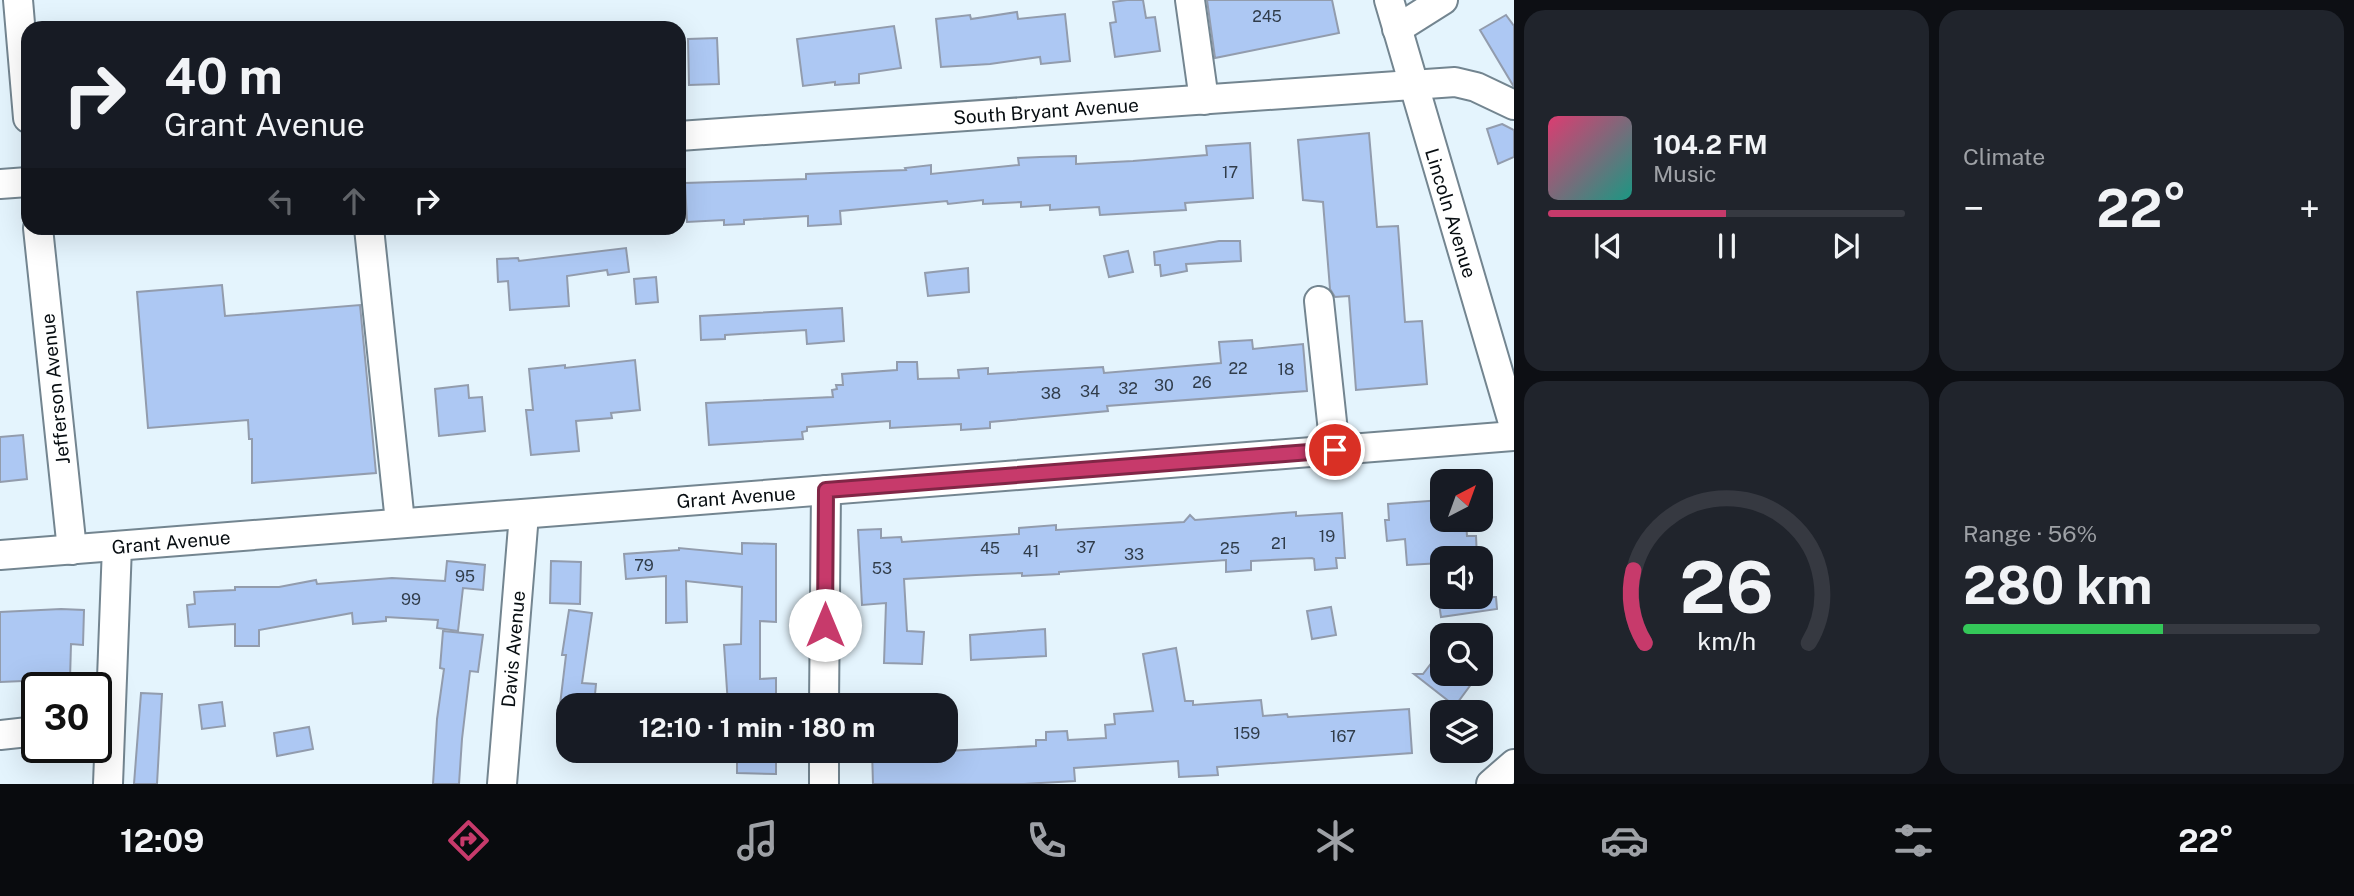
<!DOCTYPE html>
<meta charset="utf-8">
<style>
:root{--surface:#171b24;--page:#20242c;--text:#f1f3f6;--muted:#9ea1a6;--line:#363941;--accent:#c73a6b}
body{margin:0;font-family:"Public Sans",sans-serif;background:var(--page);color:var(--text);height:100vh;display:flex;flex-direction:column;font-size:26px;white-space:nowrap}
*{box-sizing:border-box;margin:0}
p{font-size:23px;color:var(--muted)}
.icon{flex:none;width:38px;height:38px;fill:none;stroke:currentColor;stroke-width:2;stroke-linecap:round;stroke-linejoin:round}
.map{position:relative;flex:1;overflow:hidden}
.side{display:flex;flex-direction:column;gap:10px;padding:10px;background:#0d0f14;width:840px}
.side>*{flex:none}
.top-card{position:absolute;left:21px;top:21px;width:665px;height:214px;border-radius:21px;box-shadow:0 7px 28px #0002;background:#171b24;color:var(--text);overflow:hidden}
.needle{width:46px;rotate:41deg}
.controls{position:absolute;left:1430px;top:469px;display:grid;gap:14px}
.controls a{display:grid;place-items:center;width:63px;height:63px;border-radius:14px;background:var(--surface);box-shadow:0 7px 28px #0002;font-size:35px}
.speed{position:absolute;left:21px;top:672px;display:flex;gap:14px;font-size:35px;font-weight:700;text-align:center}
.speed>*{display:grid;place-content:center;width:91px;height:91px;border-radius:50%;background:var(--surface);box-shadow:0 7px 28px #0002;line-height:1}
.speed .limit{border:4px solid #111;border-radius:10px;background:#fff;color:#111}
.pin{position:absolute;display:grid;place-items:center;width:60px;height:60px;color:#fff;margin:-30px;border:4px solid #fff;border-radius:50%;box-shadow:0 2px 7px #0007}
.me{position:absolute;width:77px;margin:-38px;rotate:0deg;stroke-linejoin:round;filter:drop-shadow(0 0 5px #0008)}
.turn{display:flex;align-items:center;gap:24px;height:147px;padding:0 28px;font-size:32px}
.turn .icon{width:91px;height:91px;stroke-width:2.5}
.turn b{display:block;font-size:49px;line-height:60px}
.lanes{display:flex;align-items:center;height:66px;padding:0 28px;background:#0003;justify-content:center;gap:35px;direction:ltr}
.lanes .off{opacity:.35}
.big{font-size:52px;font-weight:700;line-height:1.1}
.side .widget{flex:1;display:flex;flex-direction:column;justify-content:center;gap:10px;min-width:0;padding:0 24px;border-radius:21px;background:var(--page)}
.side .dial{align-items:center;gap:0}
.dial svg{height:182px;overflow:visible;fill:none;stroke:var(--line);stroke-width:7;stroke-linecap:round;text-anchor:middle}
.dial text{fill:var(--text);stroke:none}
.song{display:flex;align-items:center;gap:21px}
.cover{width:84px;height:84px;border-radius:10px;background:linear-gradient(135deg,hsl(340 70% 55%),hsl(170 70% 35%))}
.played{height:7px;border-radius:4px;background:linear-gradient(90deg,var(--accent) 50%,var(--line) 50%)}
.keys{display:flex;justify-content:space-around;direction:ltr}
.heat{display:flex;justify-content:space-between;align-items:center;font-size:38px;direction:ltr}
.charge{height:10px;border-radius:5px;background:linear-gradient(90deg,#34c759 56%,var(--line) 0)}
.side .tiles{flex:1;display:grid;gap:10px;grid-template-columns:repeat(2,1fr)}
.trip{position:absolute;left:556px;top:693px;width:402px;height:70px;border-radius:21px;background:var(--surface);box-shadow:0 7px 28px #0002;font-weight:700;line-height:70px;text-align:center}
.dock{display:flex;height:112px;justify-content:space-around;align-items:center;background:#090b0e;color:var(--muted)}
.dock .icon{width:49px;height:49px}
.dock .on{color:var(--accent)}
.dock b{font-size:32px;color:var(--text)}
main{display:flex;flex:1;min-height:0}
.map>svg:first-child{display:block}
.building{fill:#adc8f3;stroke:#929cad;stroke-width:2}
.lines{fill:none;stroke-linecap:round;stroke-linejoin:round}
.minor-casing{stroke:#738590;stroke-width:32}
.minor{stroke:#fff;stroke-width:28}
.route-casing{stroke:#812646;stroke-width:18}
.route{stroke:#c73a6b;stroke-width:12}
.labels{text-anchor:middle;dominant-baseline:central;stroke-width:5;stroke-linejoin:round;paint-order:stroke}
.number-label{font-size:16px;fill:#303c4a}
.street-label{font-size:19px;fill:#070d11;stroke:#fff}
</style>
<main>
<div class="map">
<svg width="1514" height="784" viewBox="0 0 1514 784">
<rect width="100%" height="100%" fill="#e4f4fd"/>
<g class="building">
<polygon points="1127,0 1143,0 1146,18 1155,17 1160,51 1115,57 1110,23 1116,22 1113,2"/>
<polygon points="1207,0 1332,0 1339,33 1215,58"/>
<polygon points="1017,12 1018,19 1065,14 1070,61 1041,64 1040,57 990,64 941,67 936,19 970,15 971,19"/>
<polygon points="1506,15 1514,26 1514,87 1480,30"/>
<polygon points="894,26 901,68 859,74 859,83 835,85 835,82 803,86 797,39"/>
<polygon points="717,38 719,84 689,85 688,39"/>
<polygon points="1502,124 1514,130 1514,157 1498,164 1487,129"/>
<polygon points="1369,133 1377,227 1398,226 1405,322 1422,321 1427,384 1356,390 1349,296 1335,297 1330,289 1323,202 1303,200 1298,140"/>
<polygon points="1250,143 1253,198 1185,203 1186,210 1100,215 1099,207 1050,210 1050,205 1021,207 1021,202 983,204 983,200 948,204 947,201 840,211 841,224 808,226 808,216 744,220 744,224 724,225 724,220 687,222 685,183 806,179 806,174 906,170 905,168 931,165 931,174 1019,165 1018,158 1040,157 1076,156 1076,164 1133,161 1207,155 1206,146"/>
<polygon points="1219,241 1240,241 1241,261 1186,264 1187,271 1161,276 1160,265 1155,265 1154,252"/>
<polygon points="626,248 629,272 608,275 607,270 567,276 569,306 510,310 508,281 498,282 497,259 518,258 519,261"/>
<polygon points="1128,251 1133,272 1109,277 1104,256"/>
<polygon points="968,268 969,292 928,296 925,273"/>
<polygon points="656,277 658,302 636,304 634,279"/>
<polygon points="222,285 225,316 360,305 376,473 252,483 252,439 249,439 248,420 148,428 137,292"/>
<polygon points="842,308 844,341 807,344 806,330 725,335 725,339 701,340 700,316"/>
<polygon points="1252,340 1253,349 1303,344 1307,391 1107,406 1108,411 990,422 990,428 961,430 961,424 890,428 890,421 807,427 807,431 802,432 803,439 709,445 706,403 833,397 832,390 837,389 836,385 843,385 842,374 897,370 897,362 917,362 918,379 959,378 958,370 988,368 988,374 1103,367 1104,373 1221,363 1219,342"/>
<polygon points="635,360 640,410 611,413 612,418 576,421 579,451 531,455 526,410 533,410 529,369 565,365 565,368"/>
<polygon points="468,385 469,398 482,397 485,431 439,436 435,389"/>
<polygon points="23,435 27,479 0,482 0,437"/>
<polygon points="1442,500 1442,520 1466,520 1467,536 1476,536 1477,558 1442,558 1442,563 1407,565 1405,539 1387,541 1385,520 1389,520 1388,504"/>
<polygon points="1296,512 1296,516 1342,513 1345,558 1336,558 1337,568 1315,570 1314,559 1312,558 1251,561 1251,570 1226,572 1226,560 1059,572 1059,574 1022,576 1022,573 976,575 904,579 907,631 924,632 922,664 884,663 886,603 862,605 858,530 881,529 881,538 901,537 902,542 1019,534 1019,528 1056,525 1056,530 1184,522 1190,515 1195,520"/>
<polygon points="742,543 776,544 776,622 760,621 760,679 776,678 776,705 728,705 724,645 741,644 742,587 686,581 687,622 666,623 666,576 626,579 624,554 679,550 679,548 742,554"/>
<polygon points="447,561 485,565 483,590 463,588 458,631 437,628 438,620 386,617 386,621 353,624 352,613 259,630 259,646 235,646 235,624 189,627 187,605 195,604 194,592 235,590 235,587 279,587 316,580 317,584 392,578 445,581"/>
<polygon points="551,561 581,562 580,604 550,603"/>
<polygon points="1438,597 1496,597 1497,609 1441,617"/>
<polygon points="1331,607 1336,635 1312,639 1307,611"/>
<polygon points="61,609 84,610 83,645 71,644 70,679 0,682 0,612"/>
<polygon points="569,610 592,613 582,683 596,684 594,705 560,705 566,655 562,655"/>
<polygon points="1045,629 1046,656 971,660 970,635"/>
<polygon points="443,631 483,635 478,672 470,671 462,739 459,784 433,784 437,719 444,669 440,668"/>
<polygon points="1176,648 1185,701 1193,701 1193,705 1261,700 1263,716 1287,714 1288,717 1409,709 1412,753 1217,767 1218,775 1179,777 1178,761 1074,768 1075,781 1024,784 873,784 872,751 947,751 1036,746 1036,740 1046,740 1046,732 1067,731 1068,740 1106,738 1105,725 1115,724 1114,714 1153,711 1143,654"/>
<polygon points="1442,649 1442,674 1460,674 1472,683 1455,706 1414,674 1423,674"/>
<polygon points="141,693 162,694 157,784 134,784"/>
<polygon points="222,702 225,726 202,729 199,705"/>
<polygon points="309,727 313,749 277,756 274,733"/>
<polygon points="737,751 776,751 776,774 737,773"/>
</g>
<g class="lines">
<g class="minor-casing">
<g id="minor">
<polyline points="18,0 28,118"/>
<polyline points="1190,0 1204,100"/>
<polyline points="1389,0 1514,426"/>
<polyline points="1397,29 1443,0"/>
<polyline points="679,136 1455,82 1476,87 1514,105"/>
<polyline points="0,184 28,182"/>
<polyline points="38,228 72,550"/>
<polyline points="369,228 400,522"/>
<polyline points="1319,301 1335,450"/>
<polyline points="0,555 1514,436"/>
<polyline points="824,705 826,490"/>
<polyline points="0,735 37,731"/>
<polyline points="108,784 117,546"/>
<polyline points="502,784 524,514"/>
<polyline points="824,784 824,751"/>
<polyline points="1491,784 1514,764"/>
</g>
</g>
<use href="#minor" class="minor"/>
</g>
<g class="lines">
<g class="route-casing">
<polyline id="route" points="825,625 826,490 1335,450"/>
</g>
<use href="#route" class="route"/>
</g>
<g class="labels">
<g class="number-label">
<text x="1267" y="16">245</text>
<text x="1230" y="172">17</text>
<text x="1238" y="368">22</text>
<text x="1286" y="369">18</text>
<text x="1202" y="382">26</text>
<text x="1164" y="385">30</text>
<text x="1128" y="388">32</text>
<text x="1090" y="391">34</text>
<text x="1051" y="393">38</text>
<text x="1327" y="536">19</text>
<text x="1279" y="543">21</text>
<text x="1086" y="547">37</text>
<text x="990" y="548">45</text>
<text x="1230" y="548">25</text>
<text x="1031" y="551">41</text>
<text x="1134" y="554">33</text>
<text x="644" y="565">79</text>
<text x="882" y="568">53</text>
<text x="465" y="576">95</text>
<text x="411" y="599">99</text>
<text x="1247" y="733">159</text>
<text x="1343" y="736">167</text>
</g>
<g class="street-label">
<text transform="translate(1046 111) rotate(-4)">South Bryant Avenue</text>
<text transform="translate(1451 213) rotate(73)">Lincoln Avenue</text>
<text transform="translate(55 389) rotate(-96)">Jefferson Avenue</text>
<text transform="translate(736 497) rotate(-4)">Grant Avenue</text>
<text transform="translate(171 542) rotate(-5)">Grant Avenue</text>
<text transform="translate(513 649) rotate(-85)">Davis Avenue</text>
</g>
</g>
</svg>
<div class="controls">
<a><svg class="needle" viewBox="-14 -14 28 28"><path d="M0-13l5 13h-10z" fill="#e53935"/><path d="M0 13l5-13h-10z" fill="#9ea1a6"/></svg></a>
<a><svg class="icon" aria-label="sound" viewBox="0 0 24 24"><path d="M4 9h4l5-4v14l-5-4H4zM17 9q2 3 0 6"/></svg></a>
<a><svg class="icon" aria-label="search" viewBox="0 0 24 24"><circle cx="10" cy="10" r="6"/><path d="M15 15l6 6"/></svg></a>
<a><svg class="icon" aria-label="layers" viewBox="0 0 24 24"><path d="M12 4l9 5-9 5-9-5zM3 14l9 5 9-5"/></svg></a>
</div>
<div class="speed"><div class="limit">30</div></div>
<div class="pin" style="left:1335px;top:450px;background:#d93025"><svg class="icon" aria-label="arrive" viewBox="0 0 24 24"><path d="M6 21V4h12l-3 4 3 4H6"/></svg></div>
<svg class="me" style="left:825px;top:625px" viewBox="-20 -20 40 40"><circle r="19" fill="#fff"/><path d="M0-13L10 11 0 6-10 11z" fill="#c73a6b"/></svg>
<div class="trip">12:10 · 1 min · 180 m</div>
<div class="top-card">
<div class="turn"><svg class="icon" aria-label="right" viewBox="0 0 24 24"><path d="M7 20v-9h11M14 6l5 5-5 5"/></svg><div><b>40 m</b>Grant Avenue</div></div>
<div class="lanes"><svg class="icon off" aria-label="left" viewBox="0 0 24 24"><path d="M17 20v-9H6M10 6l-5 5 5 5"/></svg><svg class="icon off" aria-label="ahead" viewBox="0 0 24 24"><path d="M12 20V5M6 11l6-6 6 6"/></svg><svg class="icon" aria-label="right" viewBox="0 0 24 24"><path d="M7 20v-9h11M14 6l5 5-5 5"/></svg></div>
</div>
</div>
<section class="side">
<div class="tiles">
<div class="widget">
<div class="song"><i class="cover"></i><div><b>104.2 FM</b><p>Music</p></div></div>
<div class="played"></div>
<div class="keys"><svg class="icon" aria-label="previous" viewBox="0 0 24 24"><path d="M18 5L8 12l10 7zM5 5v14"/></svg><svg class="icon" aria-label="pause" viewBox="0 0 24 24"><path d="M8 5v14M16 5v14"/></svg><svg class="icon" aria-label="next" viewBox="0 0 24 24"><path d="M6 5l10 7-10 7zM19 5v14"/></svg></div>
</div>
<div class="widget"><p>Climate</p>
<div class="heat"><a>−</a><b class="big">22°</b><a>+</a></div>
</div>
<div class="widget dial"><svg viewBox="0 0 100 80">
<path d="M14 69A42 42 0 1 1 86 69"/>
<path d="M14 69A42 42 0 0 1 9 37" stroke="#c73a6b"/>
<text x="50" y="56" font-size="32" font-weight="700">26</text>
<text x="50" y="72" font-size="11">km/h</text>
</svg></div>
<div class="widget"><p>Range · 56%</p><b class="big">280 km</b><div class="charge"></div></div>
</div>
</section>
</main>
<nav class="dock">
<b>12:09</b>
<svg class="icon on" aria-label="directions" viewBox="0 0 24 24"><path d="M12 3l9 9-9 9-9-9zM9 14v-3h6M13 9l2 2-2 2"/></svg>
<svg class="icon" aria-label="music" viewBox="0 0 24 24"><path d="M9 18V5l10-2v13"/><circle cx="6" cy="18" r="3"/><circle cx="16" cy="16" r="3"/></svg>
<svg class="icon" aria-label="phone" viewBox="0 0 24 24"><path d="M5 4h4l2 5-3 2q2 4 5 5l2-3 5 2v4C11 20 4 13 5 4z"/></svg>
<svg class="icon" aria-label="climate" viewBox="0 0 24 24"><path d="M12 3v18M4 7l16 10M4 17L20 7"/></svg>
<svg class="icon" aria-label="car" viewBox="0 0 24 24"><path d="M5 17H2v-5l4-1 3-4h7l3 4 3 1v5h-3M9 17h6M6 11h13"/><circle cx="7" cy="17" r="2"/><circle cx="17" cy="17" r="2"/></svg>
<svg class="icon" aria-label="filters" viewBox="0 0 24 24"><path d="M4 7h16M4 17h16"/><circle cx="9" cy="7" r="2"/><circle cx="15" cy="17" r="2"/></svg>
<b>22°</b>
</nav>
